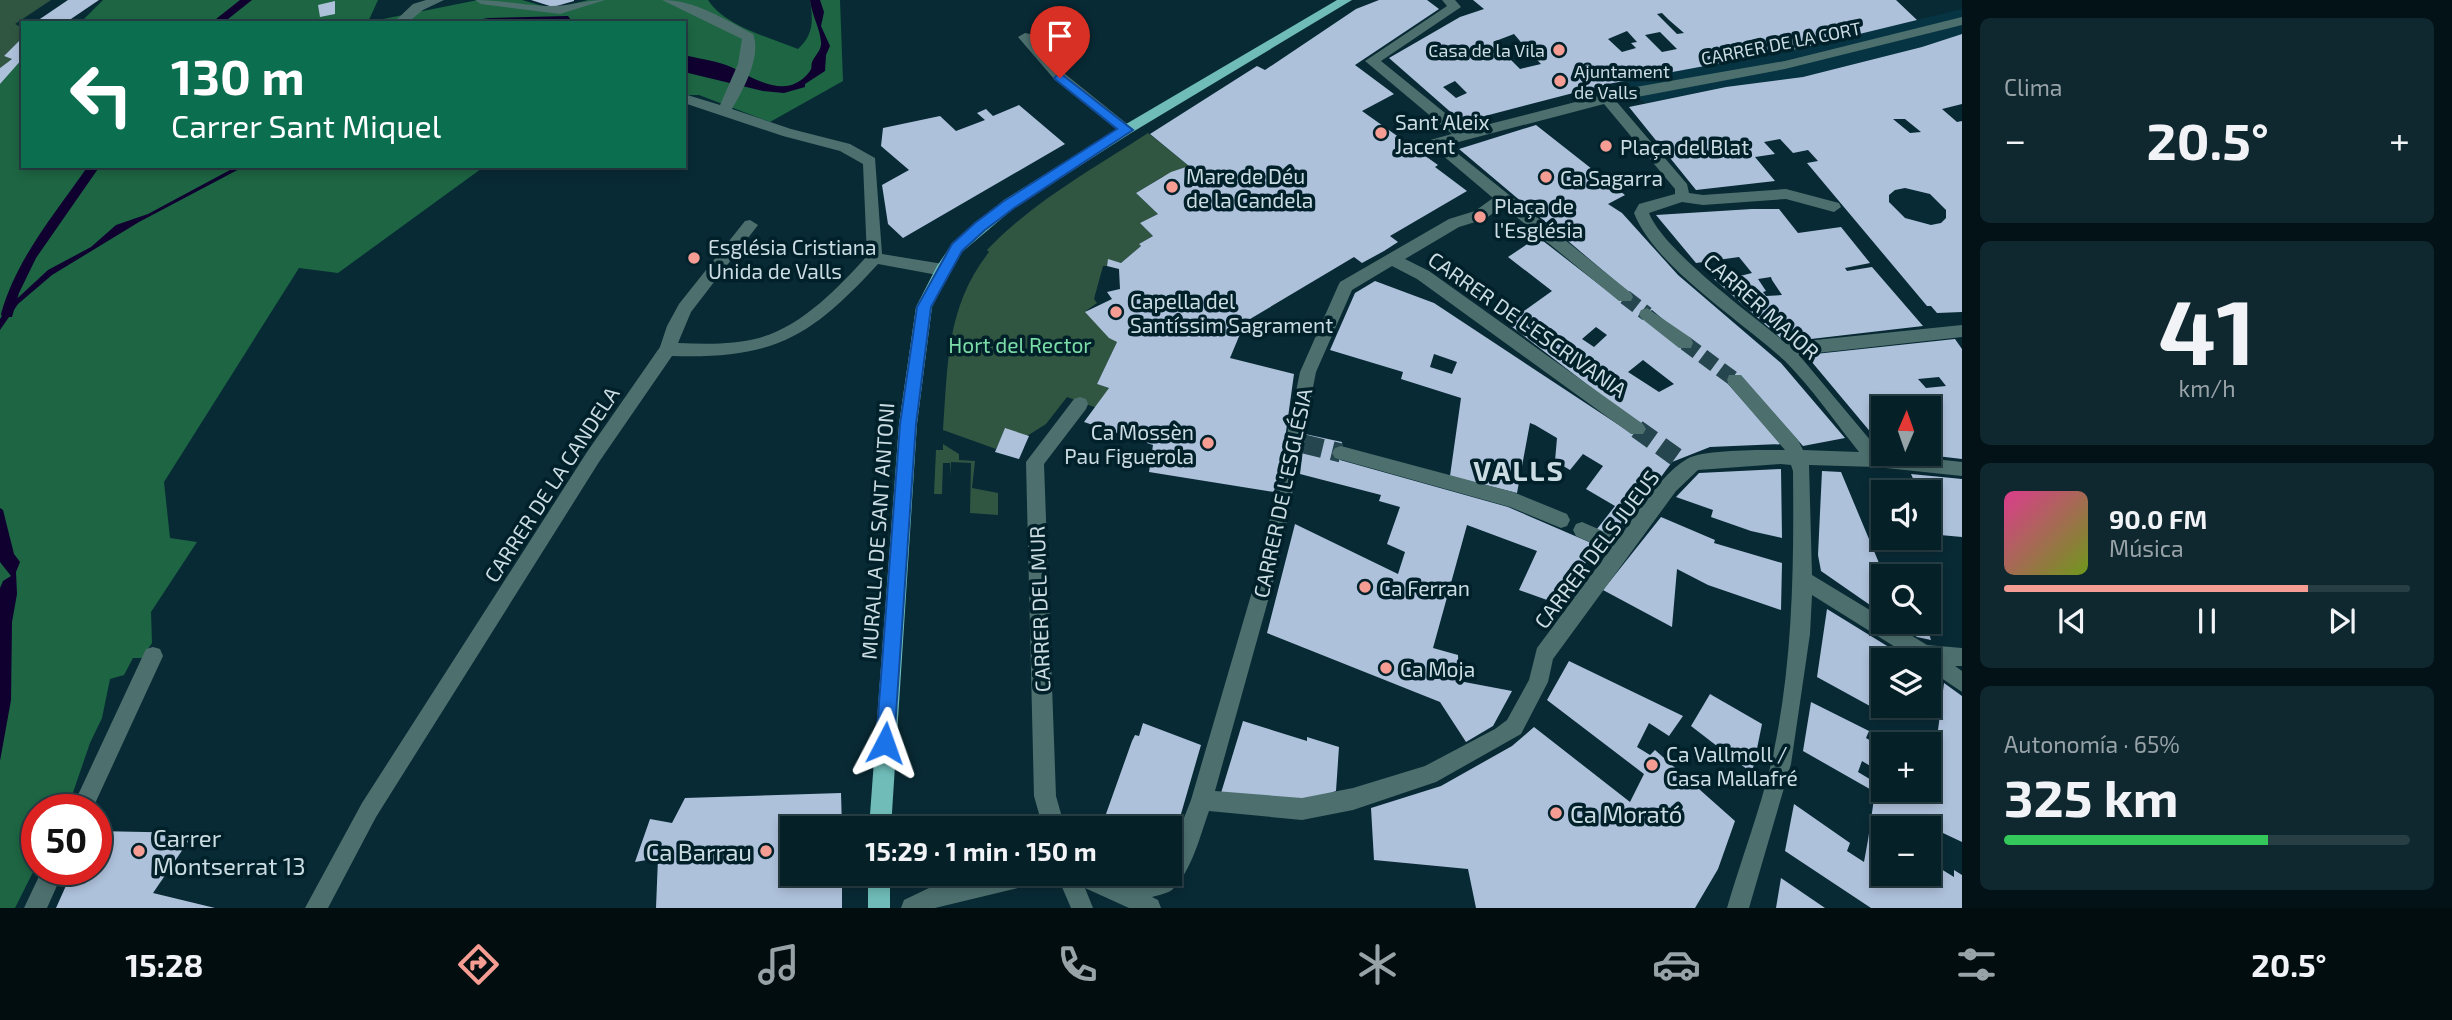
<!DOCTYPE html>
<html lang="es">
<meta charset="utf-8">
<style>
:root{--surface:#062028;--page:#0f2830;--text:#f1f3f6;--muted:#98a3a8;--line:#273e45;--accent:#f59c93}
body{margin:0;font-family:"Exo 2",sans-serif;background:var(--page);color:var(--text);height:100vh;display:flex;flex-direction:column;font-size:26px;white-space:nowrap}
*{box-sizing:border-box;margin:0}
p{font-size:23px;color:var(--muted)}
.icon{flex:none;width:38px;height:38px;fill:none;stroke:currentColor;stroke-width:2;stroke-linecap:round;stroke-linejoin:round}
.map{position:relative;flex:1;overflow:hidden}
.details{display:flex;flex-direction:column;gap:18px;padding:18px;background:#031216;width:490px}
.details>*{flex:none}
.top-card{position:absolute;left:21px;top:21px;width:665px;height:147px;border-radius:0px;box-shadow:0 4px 10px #0003,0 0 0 2px var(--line);background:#0b6e4f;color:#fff;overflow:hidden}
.needle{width:46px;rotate:2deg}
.fabs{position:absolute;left:1871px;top:396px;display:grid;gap:14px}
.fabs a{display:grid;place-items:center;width:70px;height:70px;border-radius:0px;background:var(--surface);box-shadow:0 4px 10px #0003,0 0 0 2px var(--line);font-size:35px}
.speed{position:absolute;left:21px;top:794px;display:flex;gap:14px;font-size:35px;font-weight:700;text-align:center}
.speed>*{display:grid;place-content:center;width:91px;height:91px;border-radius:50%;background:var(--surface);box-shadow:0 4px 10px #0003,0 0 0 2px var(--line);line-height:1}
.speed .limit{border:10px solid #d22;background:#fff;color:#111}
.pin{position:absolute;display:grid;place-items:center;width:60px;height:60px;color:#fff;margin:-72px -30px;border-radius:50% 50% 50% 0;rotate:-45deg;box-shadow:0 0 7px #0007}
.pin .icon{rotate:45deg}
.me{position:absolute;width:77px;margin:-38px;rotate:4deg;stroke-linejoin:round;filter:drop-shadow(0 0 5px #0008)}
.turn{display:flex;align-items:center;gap:24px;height:147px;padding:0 35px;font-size:32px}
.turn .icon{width:91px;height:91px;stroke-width:2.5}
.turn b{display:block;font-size:49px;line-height:60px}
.big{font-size:52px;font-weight:700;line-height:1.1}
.details .widget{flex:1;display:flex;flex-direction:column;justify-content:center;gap:10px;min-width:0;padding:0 24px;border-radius:10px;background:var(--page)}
.details .dial{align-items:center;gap:0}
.dial b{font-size:91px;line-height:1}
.song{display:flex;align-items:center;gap:21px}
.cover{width:84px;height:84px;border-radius:10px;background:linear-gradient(135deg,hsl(330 70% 55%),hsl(80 70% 35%))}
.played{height:7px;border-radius:4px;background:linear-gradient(90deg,var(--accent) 75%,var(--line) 75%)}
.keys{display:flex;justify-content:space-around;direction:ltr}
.heat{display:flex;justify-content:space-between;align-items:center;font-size:38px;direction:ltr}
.charge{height:10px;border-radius:5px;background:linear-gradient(90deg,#34c759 65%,var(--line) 0)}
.trip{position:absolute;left:780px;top:816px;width:402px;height:70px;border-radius:0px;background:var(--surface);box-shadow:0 4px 10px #0003,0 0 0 2px var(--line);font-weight:700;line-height:70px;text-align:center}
.tab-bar{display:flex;height:112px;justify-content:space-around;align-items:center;background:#020d10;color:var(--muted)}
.tab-bar .icon{width:49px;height:49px}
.tab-bar .on{color:var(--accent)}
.tab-bar b{font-size:32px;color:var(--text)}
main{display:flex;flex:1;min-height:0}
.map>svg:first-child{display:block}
.built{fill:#063442}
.green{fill:#305641}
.forest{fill:#1d6543}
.water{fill:#0f0030}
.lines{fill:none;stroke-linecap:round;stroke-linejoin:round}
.stream{fill:#0f0030;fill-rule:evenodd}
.building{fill:#aec1db;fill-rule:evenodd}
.minor-tunnel-far1{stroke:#25454f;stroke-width:15;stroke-dasharray:15 7;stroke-linecap:butt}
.minor-tunnel{stroke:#25454f;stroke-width:19;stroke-dasharray:19 10;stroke-linecap:butt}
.minor{fill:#4d706e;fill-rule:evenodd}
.major{fill:#6fbcb8;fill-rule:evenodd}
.route{fill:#1a73e8;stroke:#114b97;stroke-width:2}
.poi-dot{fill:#f59c93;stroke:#00202a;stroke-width:2.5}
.labels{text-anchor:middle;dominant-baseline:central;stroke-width:7;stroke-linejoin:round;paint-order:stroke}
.far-street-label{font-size:18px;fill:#cbdce3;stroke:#00202a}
.far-poi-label{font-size:18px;fill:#cbdce3;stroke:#00202a;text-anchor:end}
.poi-label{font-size:21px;fill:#cbdce3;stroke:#00202a;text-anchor:start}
.street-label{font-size:21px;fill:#cbdce3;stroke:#00202a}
.park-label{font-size:21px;fill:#7adca7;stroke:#00202a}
.near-poi-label{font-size:24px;fill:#cbdce3;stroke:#00202a;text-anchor:start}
.district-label{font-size:28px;font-weight:bold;letter-spacing:2px;fill:#cbdce3;stroke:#00202a}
</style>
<main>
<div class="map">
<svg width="1962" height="908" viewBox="0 0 1962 908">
<rect width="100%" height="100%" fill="#082a35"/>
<polygon class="built" points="1962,9 1962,34 1922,47 1803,77 1726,87 1645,103 1616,82 1802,48"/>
<g class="green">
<polygon points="0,0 51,0 15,24 23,28 23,37 4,56 12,59 0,68"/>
<path d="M1148 133 1189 166 1162 177 1136 193 1158 214 1140 223 1153 236 1139 244 1141 246 1121 263 1108 260 1107 266H1103L1094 299 1097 303 1086 311 1109 337 1117 342 1097 384 1109 388 1097 408 1067 397 1046 424 1027 436 1005 429 996 449 943 430C948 364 946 307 989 252L987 250C1032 202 1093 169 1148 133Z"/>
<polygon points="943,444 959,454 959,460 975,461 972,488 998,493 998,515 970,513 971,463 951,462 950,476 950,463 943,463 942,494 934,494 936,450 943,450"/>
</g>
<g class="forest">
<path d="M103 0H378L368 22 478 0H522L553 9 588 0H708C726 27 769 37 798 49 814 34 813 21 810 0H840L843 81 770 122 699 95H684V23H80Z"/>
<polygon points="23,57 23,166 485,166 338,273 299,268 164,482 170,538 197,542 151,612 152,643 142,658 133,658 124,675 110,679 102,718 90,743 67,810 37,810 37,864 15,908 0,908 0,83"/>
</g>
<g class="water">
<path d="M810 0H820L824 12 821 26 830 46 826 55 825 71 805 84V87L784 93 763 91 684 72V56H688C701 59 718 61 731 67 754 78 787 102 810 71 813 66 810 66 813 60 816 55 822 49 821 42 820 28 812 16 810 0Z"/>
<polygon points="568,16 571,20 586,23 456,23 489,18"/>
<polygon points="245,166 139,222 52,275 18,304 0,330 0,319 8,307 48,270 91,247 116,225 148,214 230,170"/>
<polygon points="0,508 3,510 14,554 20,562 16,572 17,594 12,622 11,700 0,761 0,588 3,581 11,576 0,562"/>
</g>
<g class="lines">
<g class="stream">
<polygon points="240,0 252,0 223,23 211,23"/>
<path d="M88 166H100L36 258 19 293 12 317H2L1 314C17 257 55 214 88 166Z"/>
</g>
</g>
<g class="building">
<polygon points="68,0 99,0 65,23 34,23"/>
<polygon points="531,0 574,0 574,1 553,7"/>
<polygon points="1379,0 1427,0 1439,9 1355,65 1394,94 1362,111 1438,165 1435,167 1467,191 1390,236 1398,242 1384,251 1362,263 1354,257 1245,322 1230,358 1294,374 1284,446 1274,492 1149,472 1153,445 1084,422 1109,388 1097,384 1117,342 1109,338 1085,312 1112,299 1107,292 1120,289 1119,269 1107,266 1108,259 1121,263 1141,246 1139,244 1153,236 1140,223 1158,214 1136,193 1171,172 1189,166 1150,134 1257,66 1265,70 1356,9"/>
<path d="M1473 0H1896L1917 20 1802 48 1608 84 1462 122 1389 58 1460 17 1484 9ZM1662 13 1669 20 1684 33 1677 34 1657 14ZM1627 31 1637 42 1631 43 1636 48 1622 52 1608 39ZM1660 32 1677 49 1662 52 1645 35ZM1514 34 1526 48 1541 64 1520 69 1493 42ZM1455 81 1467 93 1456 98 1443 87Z"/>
<polygon points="335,1 335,14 320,17 318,5"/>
<path d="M1962 34V104L1942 109 1957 122 1962 121V312L1937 313 1931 306H1927L1807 163 1818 161 1808 150 1793 153 1780 139 1764 142 1775 154 1755 157 1775 181 1696 190 1629 107 1726 87 1803 77 1922 47ZM1893 119H1905L1921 132 1910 133ZM1905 188 1930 194 1946 210V218L1941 223 1931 225 1905 218 1889 202V195L1895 190Z"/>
<polygon points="23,37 23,58 0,84 0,68 12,59 4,56"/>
<polygon points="1019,105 1065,144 903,238 888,224 882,185 909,170 881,146 883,128 940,116 956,131 985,120 977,113 986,109 993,116"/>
<path d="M1536 125 1625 195 1608 204 1622 213 1678 275 1781 363 1845 438 1803 446 1741 376 1728 384 1781 444 1710 447 1672 462 1616 538 1597 529 1615 506 1586 489 1603 466 1583 454 1570 470 1555 461 1557 438 1535 425 1530 423 1517 493 1450 476 1461 398 1401 379 1403 372 1330 350 1355 293 1375 281 1434 303 1631 433 1601 395 1507 323 1552 291 1508 257 1538 237 1619 300 1632 295 1459 149ZM1652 310 1665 321 1690 339 1641 317ZM1596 327 1607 335 1594 347 1582 339ZM1434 354 1457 362 1452 374 1430 367ZM1643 360 1674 384 1659 392 1628 372Z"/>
<path d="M1752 209H1779L1798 233 1841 227 1870 263 1845 268 1847 271 1872 267 1923 326 1785 342 1714 279 1732 278 1752 273 1739 257 1696 263 1656 215ZM1771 277 1772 280 1782 295 1766 296 1763 292 1766 291 1758 279Z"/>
<path d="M1955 339 1962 349V459L1928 455V408H1883V447L1806 355ZM1939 377 1946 386 1926 388 1918 379Z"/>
<polygon points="1005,428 1029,436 1019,459 995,452"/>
<polygon points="1305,434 1342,442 1340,460 1508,507 1596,545 1561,605 1519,590 1537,551 1467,525 1433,648 1458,655 1459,681 1512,691 1493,726 1466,742 1440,702 1267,633 1295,524 1398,574 1405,552 1387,544 1400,507 1379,501 1381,495 1300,474"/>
<polygon points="1781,469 1782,538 1751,531 1711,517 1713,510 1676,497 1699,473"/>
<polygon points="1822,471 1841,472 1879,563 1907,565 1910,576 1883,576 1883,614 1821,571 1818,555"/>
<polygon points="1911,474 1962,479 1962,537 1940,535 1928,511 1928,492 1919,492"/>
<polygon points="1661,517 1715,540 1714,543 1782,563 1781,610 1708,585 1677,569 1672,627 1603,590"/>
<polygon points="1827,609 1892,649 1888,660 1883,660 1879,711 1817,677"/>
<polygon points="1894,621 1925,621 1931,640 1917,637"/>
<polygon points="1569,661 1683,716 1669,736 1649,723 1637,747 1650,755 1655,750 1735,821 1718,869 1695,908 1476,908 1468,869 1374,860 1371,808 1441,786 1512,746 1534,727 1630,802 1644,774 1547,700"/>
<path d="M1944 683 1962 696V842L1926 825V828H1883V873H1928V861L1954 877V870L1962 875V908H1871L1785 851 1794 804 1850 843 1847 851 1864 862 1868 840 1875 792 1803 751 1811 702 1869 731 1866 738 1883 748V789H1923L1930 793ZM1862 761 1877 770 1873 781 1858 772Z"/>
<polygon points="1710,694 1762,724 1752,773 1691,726"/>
<polygon points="1243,721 1307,741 1307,737 1339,747 1336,791 1304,803 1221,793"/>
<polygon points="1143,723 1201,745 1174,838 1171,837 1171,828 1145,828 1106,814 1132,741 1135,735 1139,736"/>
<polygon points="841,793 842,828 793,828 793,873 842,873 842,908 656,908 658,858 635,862 650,819 672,823 685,798"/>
<polygon points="96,831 194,833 153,893 215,908 56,908 73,870 96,870"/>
<polygon points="1781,878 1825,908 1776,908"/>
</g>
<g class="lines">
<g class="minor-tunnel-far1">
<polyline points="1625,297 1647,314"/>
<polyline points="1685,343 1735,380"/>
</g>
<g class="minor-tunnel">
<polyline points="1637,429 1679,459"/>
<polyline points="1304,444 1341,453"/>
</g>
<g class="minor">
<polygon points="426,0 444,0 423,10 407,23 393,23 413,4"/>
<path d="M475 0C499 0 522 5 546 6 566 7 585 0 605 0L560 14 481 4Z"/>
<path d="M662 0C695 0 724 19 753 34 762 56 743 90 732 109L791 129 850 144 875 158 882 254 943 264 951 270 943 276 878 264C810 338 774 359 672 356L599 462 376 817 328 908H305L362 803 587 452 660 347 667 326 679 304 745 221 750 220 758 225 691 312 678 343C705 344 733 345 759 338 802 326 838 288 867 256L863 164 840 151 783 136 684 103V94L720 105 738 64 742 39Z"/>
<path d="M1442 0H1455L1461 7 1381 61 1466 130 1630 88 1785 61 1962 17V25L1785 69 1616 101 1687 184 1689 193 1703 195 1786 189 1839 203 1841 207 1834 212 1786 199 1703 205 1682 202 1649 213C1663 250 1752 315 1786 343L1962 325V337L1799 355 1881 453 1962 462V476L1876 467 1809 465 1812 575 1883 618V621H1888L1927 645 1962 648V666H1955L1962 671V692L1928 669V660H1916L1812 595 1810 634 1791 764 1749 908H1727C1741 860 1759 813 1771 764 1793 668 1794 569 1793 471L1791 465 1781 464 1698 470 1676 491 1553 659 1548 682 1521 734 1436 782 1353 810 1302 820 1209 811C1200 836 1192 870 1173 889 1169 893 1159 895 1152 897L1158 900 1161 908H1129L1085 888 1093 908H1071L1056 873H1102L1126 883 1158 873H1171V851L1191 800 1261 561 1300 372 1338 286 1340 282 1449 219 1475 211 1493 198 1428 143 1430 140 1452 134 1365 61 1447 6ZM1604 104 1675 189V194L1639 204 1634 213C1655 267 1742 321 1785 361 1812 388 1835 422 1859 452L1803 450 1798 440 1741 375H1729L1727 380 1729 385 1785 450C1765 450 1703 449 1687 459 1661 474 1637 514 1619 538L1582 522 1576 524 1573 530 1576 536 1609 551 1537 648 1529 680 1507 720 1495 729 1425 766 1353 788 1302 798 1215 791 1279 561 1316 372 1352 290 1392 266 1417 279 1631 434H1643L1646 429 1643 424 1429 271 1405 259 1459 227 1485 219 1503 206 1619 301H1631L1633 297 1631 293 1447 145Z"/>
<polygon points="1025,33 1030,34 1065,74 1131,127 1131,133 1121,133 1055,80 1018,37"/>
<polygon points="1647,308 1691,338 1693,343 1691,348 1679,348 1641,318 1639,314 1641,310"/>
<polygon points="1080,397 1086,399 1088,404 1086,409 1044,464 1056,796 1065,828 1043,828 1034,796 1026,462 1074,399"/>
<polygon points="1341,446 1513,492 1567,514 1570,520 1567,526 1561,528 1510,507 1335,458 1332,453 1335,448"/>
<polygon points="153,647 160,649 163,656 92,810 71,810 146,649"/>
<polygon points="42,870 64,870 47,908 24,908"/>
<polygon points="988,873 1045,873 1042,881 1034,884 935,908 901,908 904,900 931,887"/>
</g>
<g class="major">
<polygon points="1337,0 1352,0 1131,133 1014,208 962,252 949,273 932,307 917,424 891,828 869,828 899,424 916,307 937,266 952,244 1004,200 1121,127"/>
<rect x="868" y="873" width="22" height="35"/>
</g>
</g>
<polygon class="route" points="1060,73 1133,130 1014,208 985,230 962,251 931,307 916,424 894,743 892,749 885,752 879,749 876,743 900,424 917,307 952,244 975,223 1004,201 1117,129 1056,80 1054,78"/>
<g class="poi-dot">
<circle cx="1559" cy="50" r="7"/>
<circle cx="1560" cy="81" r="7"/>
<circle cx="1381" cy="133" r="7"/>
<circle cx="1606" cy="146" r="7"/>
<circle cx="1546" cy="177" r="7"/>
<circle cx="1172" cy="187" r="7"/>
<circle cx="1480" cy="217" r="7"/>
<circle cx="694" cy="258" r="7"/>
<circle cx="1116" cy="312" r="7"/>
<circle cx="1208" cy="443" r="7"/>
<circle cx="1365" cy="587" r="7"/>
<circle cx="1386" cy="668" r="7"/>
<circle cx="1652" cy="765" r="7"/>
<circle cx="1556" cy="813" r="7"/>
<circle cx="139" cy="851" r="7"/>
<circle cx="766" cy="851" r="7"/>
</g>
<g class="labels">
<g class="far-street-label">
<text transform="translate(1781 43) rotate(-11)">CARRER DE LA CORT</text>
</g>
<g class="far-poi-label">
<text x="1545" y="50">Casa de la Vila</text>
<text x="1574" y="71" text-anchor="start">Ajuntament<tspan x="1574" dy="21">de Valls</tspan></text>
</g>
<g class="poi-label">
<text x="1395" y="121">Sant Aleix<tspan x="1395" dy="24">Jacent</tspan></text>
<text x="1620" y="146">Plaça del Blat</text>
<text x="1186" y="175">Mare de Déu<tspan x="1186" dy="24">de la Candela</tspan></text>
<text x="1560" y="177">Ca Sagarra</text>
<text x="1494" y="205">Plaça de<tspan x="1494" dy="24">l'Església</tspan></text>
<text x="708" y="246">Església Cristiana<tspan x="708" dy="24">Unida de Valls</tspan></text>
<text x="1130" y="300">Capella del<tspan x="1130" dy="24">Santíssim Sagrament</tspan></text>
<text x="1194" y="431" text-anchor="end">Ca Mossèn<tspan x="1194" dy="24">Pau Figuerola</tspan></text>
<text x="1379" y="587">Ca Ferran</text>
<text x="1400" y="668">Ca Moja</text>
<text x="1666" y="753">Ca Vallmoll /<tspan x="1666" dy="24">Casa Mallafré</tspan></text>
</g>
<g class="street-label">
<text transform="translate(1762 306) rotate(42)">CARRER MAJOR</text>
<text transform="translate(1528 324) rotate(35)">CARRER DE L'ESCRIVANIA</text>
<text transform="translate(551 484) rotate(-57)">CARRER DE LA CANDELA</text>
<text transform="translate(1282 493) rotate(-78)">CARRER DE L'ESGLÉSIA</text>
<text transform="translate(877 531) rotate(-86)">MURALLA DE SANT ANTONI</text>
<text transform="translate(1596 549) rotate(-53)">CARRER DELS JUEUS</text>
<text transform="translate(1039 609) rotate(-92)">CARRER DEL MUR</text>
</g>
<g class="park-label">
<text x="1020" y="344">Hort del Rector</text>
</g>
<g class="near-poi-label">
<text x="1570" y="813">Ca Morató</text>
<text x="153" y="837">Carrer<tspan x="153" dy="28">Montserrat 13</tspan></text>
<text x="752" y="851" text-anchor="end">Ca Barrau</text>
</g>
<g class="district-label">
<text x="1519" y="470">VALLS</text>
</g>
</g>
</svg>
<div class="fabs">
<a><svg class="needle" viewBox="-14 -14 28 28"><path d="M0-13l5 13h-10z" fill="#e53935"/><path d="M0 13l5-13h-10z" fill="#98a3a8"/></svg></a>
<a><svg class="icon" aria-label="sound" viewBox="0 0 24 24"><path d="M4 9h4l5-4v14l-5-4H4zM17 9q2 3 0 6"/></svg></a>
<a><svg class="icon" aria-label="search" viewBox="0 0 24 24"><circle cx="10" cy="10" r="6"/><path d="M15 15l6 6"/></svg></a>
<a><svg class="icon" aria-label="layers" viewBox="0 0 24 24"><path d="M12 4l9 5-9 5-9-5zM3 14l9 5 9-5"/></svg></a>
<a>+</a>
<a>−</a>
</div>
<div class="speed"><div class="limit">50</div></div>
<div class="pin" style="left:1060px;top:78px;background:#d93025"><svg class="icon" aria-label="arrive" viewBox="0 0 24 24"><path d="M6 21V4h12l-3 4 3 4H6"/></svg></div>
<svg class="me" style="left:885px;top:743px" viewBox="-20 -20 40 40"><path d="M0-17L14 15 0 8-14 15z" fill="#1a73e8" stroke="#fff" stroke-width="4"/></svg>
<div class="trip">15:29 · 1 min · 150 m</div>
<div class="top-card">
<div class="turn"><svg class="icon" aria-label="left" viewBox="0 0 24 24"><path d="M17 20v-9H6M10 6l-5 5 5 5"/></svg><div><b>130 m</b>Carrer Sant Miquel</div></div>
</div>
</div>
<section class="details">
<div class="widget"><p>Clima</p>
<div class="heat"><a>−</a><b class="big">20.5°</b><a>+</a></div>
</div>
<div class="widget dial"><b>41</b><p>km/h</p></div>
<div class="widget">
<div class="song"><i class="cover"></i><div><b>90.0 FM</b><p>Música</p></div></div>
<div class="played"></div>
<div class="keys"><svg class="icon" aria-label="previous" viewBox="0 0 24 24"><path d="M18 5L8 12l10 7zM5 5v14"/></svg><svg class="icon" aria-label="pause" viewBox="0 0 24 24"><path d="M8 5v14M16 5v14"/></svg><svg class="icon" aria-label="next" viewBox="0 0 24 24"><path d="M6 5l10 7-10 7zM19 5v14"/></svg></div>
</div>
<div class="widget"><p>Autonomía · 65%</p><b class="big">325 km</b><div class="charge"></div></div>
</section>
</main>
<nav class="tab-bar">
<b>15:28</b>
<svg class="icon on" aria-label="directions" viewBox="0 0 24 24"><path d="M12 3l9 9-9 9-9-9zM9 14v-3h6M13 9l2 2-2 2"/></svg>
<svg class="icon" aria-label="music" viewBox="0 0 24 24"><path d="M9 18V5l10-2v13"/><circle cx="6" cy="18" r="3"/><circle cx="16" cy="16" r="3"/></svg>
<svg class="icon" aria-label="phone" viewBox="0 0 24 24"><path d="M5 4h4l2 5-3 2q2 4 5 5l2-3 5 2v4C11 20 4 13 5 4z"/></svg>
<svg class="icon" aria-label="climate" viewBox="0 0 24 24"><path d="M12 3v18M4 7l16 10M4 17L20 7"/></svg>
<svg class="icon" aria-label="car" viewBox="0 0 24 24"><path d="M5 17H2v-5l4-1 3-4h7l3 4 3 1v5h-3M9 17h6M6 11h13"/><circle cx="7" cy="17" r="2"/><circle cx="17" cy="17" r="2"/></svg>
<svg class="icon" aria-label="filters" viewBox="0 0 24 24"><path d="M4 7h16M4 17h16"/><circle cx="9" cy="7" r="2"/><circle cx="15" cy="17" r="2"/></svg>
<b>20.5°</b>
</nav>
